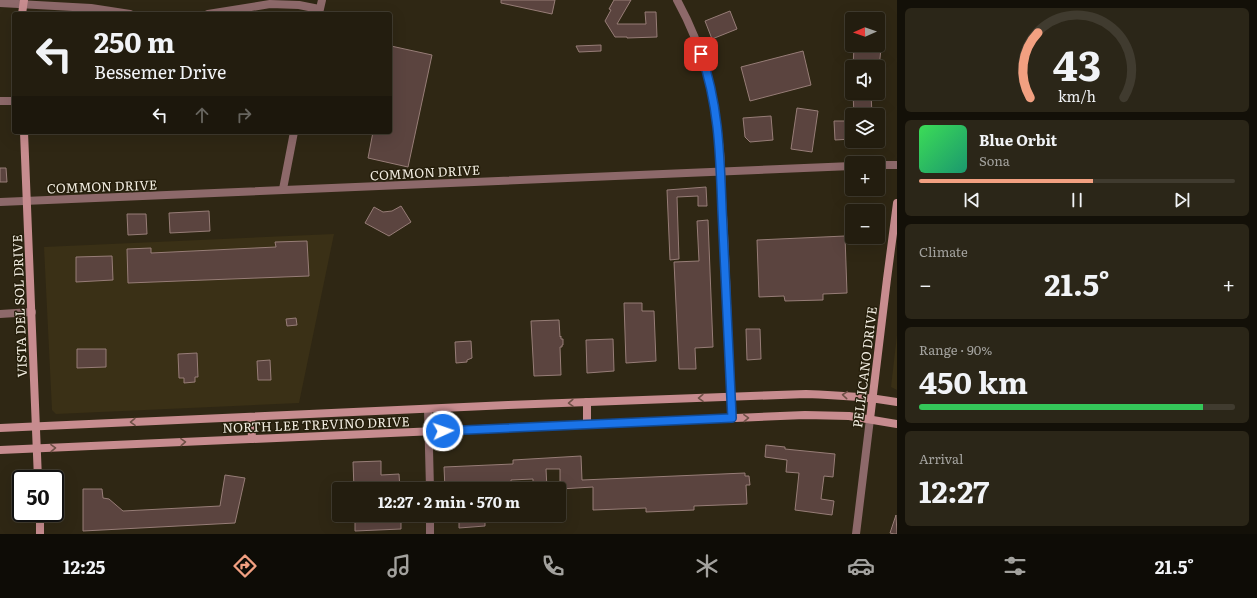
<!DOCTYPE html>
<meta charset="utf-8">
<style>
:root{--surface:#231d0f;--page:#2b2618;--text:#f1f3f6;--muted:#a3a29e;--line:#403b2f;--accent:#f2a081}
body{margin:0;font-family:Literata,serif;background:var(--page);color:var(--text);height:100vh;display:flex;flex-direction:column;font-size:15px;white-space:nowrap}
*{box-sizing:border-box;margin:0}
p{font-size:13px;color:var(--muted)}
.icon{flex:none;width:22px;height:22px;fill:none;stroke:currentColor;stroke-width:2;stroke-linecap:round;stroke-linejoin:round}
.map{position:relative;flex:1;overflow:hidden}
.details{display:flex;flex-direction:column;gap:8px;padding:8px;background:#131008;width:360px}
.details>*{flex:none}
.banner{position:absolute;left:12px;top:12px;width:380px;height:122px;border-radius:4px;box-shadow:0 4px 16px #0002,0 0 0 1px var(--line);background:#231d0f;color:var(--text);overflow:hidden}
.needle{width:26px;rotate:268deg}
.buttons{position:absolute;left:845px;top:12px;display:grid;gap:8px}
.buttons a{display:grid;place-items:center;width:40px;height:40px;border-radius:4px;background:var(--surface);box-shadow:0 4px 16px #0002,0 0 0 1px var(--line);font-size:20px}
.speed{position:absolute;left:12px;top:470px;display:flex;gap:8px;font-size:20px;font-weight:700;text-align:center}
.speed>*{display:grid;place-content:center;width:52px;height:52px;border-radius:50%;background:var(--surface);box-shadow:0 4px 16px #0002,0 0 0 1px var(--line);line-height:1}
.speed .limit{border:2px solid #111;border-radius:6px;background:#fff;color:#111}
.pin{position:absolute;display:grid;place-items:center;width:34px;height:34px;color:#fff;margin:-17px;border-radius:8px;box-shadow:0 2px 6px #0006}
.me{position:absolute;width:44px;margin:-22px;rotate:87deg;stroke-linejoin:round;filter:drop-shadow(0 0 3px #0008)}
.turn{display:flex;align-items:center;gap:14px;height:84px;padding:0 16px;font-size:18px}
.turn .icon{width:52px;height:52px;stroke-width:2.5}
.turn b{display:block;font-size:28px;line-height:34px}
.lanes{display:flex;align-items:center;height:38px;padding:0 16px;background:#0003;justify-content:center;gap:20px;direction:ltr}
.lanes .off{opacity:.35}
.big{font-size:30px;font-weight:700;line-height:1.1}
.details .card{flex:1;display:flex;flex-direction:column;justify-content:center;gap:6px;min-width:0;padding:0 14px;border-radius:6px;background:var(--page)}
.details .dial{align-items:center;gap:0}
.dial svg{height:104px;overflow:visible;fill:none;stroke:var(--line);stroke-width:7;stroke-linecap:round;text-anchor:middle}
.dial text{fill:var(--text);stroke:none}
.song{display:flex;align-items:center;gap:12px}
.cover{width:48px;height:48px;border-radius:6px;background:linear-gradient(135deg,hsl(130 70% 55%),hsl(160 70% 35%))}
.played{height:4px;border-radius:2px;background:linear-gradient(90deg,var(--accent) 55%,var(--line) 55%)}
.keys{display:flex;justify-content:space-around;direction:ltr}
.heat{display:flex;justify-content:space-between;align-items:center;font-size:22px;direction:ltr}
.charge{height:6px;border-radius:3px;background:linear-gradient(90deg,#34c759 90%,var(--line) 0)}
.trip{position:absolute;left:332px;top:482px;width:234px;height:40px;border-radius:4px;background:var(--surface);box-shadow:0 4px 16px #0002,0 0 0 1px var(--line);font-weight:700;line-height:40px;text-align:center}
.tab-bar{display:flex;height:64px;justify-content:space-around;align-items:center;background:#0e0c06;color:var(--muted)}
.tab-bar .icon{width:28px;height:28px}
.tab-bar .on{color:var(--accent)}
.tab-bar b{font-size:18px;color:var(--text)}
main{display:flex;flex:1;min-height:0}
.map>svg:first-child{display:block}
.built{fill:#3a3016}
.building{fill:#5b443f;stroke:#977d77}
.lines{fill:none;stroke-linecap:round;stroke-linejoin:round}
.minor{stroke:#8d696a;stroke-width:8}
.tertiary{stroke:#8d696a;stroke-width:8}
.secondary{stroke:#c78c8f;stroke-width:8}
.oneway{stroke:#6e5046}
.route-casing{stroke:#114b97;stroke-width:10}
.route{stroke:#1a73e8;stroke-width:7}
.labels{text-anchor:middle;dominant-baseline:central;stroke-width:3;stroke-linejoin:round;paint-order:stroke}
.street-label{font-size:13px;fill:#f1ece0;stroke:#251e0b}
</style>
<main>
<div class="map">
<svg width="897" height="534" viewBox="0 0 897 534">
<rect width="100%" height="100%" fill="#2f2714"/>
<g class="built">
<polygon points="334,234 299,403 56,414 52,410 44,247"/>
<polygon points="897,335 897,390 891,387"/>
</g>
<g class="building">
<polygon points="501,0 555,0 552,14 501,3"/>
<polygon points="614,0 631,0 617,24 646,24 645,12 656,12 657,37 627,38 627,37 615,37 605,21 611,10 609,9"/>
<polygon points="730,11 737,29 712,39 705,21"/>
<polygon points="601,45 601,51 579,52 576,46"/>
<polygon points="391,46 432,55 408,167 368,158 373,132 390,132 390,51"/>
<polygon points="854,47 881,49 879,67 853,67"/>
<polygon points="803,51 811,85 750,101 741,67"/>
<polygon points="853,93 871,93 872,115 854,115"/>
<polygon points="797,108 818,111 812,152 791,149"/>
<polygon points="771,116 773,140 750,142 745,137 743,118"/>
<polygon points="834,121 852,121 852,139 835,140"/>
<polygon points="0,168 6,168 7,182 0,182"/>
<polygon points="706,187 707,206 698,206 698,196 677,197 679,259 670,260 667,190"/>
<polygon points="401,206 411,222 389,236 365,223 374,207 383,212 392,211"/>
<polygon points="209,211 210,231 170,233 169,213"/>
<polygon points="127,214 146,214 147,234 128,235"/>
<polygon points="708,220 713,347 695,348 696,369 679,369 674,262 699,261 697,221"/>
<polygon points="845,236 847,293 823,294 823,300 785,301 784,296 759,297 757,240"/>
<polygon points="307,241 309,276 128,283 127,249 151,248 151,253 276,247 275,242"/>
<polygon points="112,256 113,280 76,282 76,257"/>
<polygon points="624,303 642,303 642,311 654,311 656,361 626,363"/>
<polygon points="296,318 297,325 287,326 286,319"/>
<polygon points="559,320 560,337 561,336 561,339 563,339 563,345 562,345 562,347 560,347 561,375 534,376 531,321"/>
<polygon points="746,329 760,329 761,359 747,360"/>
<polygon points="613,339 614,371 587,373 586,340"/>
<polygon points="471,341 472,358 467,360 467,362 456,363 455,342"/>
<polygon points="77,349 106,349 106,367 77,368"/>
<polygon points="197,353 198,377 195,377 195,382 184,383 184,378 179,378 178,354"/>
<polygon points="270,360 271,380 258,380 257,361"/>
<polygon points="766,445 785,447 785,449 835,454 833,477 824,476 821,499 834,501 832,515 795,510 799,473 786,472 787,460 765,457"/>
<polygon points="581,456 582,480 745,473 745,476 749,476 750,485 746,485 747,504 694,506 694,510 646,512 646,508 593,510 593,487 560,489 560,469 546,469 547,489 533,489 533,479 511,480 511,486 445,489 444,467 513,464 513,460"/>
<polygon points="381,461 381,475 399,474 400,489 354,489 353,462"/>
<polygon points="225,475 245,478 235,523 83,531 83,489 102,489 103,498 109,499 123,511 220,506"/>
<polygon points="355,515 401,515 401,529 355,531"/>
<polygon points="459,515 485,515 485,526 459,528"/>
<polygon points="896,515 897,534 894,534 890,533"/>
</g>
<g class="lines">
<g class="minor">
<polyline points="0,3 91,8 130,14"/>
<polyline points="319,13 322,0"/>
<polyline points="208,14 270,4 299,5 319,9"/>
<polyline points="0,101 14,101"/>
<polyline points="878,165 897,165"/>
<polyline points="283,189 294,132"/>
<polyline points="0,202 852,166"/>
<polyline points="0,314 32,312"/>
</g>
<g class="tertiary">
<path d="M677 0C704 49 715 96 720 151 722 172 721 193 723 215 727 282 728 350 732 418"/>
<polyline points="428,409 430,489"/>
<polyline points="430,534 430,515"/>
<polyline points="856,534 870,419"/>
</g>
<g class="secondary">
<polyline points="22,14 24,0"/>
<polyline points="24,132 38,479"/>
<polyline points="251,417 252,439"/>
<polyline points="870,419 887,279 897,203"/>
<polyline points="587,425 587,402"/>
<path d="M0 428 508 405 806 394C837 395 867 397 897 402"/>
<polyline points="0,450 805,415 849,416 897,424"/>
<polyline points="40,513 40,534"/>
</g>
</g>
<defs><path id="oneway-chevron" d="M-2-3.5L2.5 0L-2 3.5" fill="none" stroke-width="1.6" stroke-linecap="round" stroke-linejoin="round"/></defs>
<g class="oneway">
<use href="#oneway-chevron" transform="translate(845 395) rotate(-175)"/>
<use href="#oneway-chevron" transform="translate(701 398) rotate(178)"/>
<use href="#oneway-chevron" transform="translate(571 403) rotate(177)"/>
<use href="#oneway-chevron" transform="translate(746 418) rotate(-2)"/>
<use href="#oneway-chevron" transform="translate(133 422) rotate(178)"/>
<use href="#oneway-chevron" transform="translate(183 442) rotate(-3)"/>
<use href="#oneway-chevron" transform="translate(53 448) rotate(-1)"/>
</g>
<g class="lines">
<g class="route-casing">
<path id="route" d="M443 431 732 418C728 348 726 279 722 209 720 156 719 105 701 54"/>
</g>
<use href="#route" class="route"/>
</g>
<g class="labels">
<g class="street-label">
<text transform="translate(425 172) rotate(-3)">COMMON DRIVE</text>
<text transform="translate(102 186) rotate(-2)">COMMON DRIVE</text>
<text transform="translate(19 306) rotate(-92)">VISTA DEL SOL DRIVE</text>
<text transform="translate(864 367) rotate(-83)">PELLICANO DRIVE</text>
<text transform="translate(316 424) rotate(-2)">NORTH LEE TREVINO DRIVE</text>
</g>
</g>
</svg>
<div class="buttons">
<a><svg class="needle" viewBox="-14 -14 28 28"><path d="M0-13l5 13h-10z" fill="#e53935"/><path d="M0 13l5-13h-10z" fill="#a3a29e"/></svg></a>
<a><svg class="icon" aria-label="sound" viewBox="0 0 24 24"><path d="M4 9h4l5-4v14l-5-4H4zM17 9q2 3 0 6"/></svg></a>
<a><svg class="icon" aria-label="layers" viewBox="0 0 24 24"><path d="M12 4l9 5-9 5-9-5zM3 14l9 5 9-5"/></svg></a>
<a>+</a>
<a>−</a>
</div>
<div class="speed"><div class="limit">50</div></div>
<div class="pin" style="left:701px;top:54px;background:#d93025"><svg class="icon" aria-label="arrive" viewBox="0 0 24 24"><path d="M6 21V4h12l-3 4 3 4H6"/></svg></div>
<svg class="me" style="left:443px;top:431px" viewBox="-20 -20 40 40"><circle r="17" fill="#1a73e8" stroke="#fff" stroke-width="3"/><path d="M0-11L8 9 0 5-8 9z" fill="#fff"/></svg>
<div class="trip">12:27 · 2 min · 570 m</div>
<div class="banner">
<div class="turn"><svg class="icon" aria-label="left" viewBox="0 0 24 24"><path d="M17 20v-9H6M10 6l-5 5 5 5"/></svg><div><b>250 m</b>Bessemer Drive</div></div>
<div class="lanes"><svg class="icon" aria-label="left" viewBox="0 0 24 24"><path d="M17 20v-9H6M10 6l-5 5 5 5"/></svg><svg class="icon off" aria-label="ahead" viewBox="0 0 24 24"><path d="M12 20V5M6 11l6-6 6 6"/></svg><svg class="icon off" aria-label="right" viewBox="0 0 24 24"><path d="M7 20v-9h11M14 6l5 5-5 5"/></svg></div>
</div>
</div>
<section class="details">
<div class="card dial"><svg viewBox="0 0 100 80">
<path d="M14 69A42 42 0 1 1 86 69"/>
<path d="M14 69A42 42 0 0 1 20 19" stroke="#f2a081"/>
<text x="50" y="56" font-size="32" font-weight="700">43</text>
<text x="50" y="72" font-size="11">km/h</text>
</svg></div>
<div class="card">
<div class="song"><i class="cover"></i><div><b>Blue Orbit</b><p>Sona</p></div></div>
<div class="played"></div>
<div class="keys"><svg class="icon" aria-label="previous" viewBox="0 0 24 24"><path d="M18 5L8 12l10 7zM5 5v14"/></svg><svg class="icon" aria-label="pause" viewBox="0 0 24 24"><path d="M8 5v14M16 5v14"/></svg><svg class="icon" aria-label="next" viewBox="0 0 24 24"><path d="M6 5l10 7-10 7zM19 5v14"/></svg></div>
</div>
<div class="card"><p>Climate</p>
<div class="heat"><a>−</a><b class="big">21.5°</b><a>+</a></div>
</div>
<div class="card"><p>Range · 90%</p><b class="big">450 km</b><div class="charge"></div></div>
<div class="card"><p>Arrival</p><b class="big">12:27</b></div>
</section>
</main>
<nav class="tab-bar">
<b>12:25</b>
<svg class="icon on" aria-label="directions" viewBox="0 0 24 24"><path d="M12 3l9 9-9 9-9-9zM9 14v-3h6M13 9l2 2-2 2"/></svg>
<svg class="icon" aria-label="music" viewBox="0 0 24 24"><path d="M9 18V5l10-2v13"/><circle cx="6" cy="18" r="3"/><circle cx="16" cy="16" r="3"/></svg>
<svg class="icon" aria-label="phone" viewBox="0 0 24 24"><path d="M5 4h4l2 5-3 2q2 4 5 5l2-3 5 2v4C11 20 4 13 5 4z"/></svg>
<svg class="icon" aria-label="climate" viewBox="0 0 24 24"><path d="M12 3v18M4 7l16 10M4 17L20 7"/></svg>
<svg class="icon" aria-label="car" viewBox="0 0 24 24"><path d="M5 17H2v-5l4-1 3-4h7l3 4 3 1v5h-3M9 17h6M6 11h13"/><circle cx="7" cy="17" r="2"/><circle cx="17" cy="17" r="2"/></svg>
<svg class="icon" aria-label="filters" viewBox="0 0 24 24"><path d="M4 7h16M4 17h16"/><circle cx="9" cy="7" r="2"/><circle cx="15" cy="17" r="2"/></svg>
<b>21.5°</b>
</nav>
